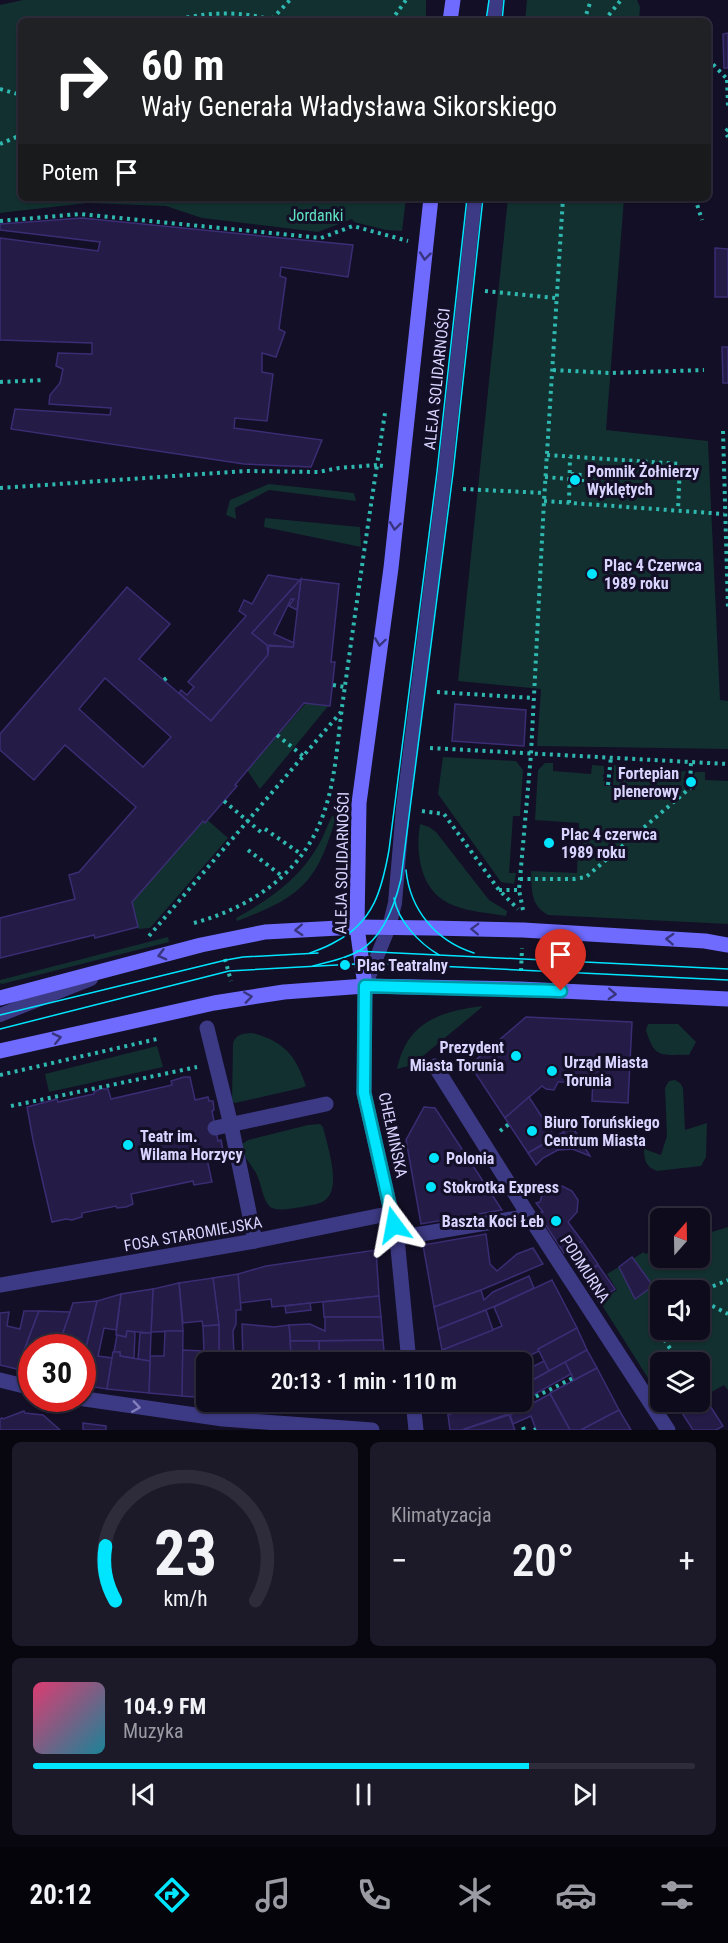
<!DOCTYPE html>
<html lang="pl">
<meta charset="utf-8">
<style>
:root{--surface:#0e0b1c;--page:#1c1929;--text:#f1f3f6;--muted:#9b9ba3;--line:#2e2b3b;--accent:#00e5ff}
body{margin:0;font-family:"Roboto Condensed",sans-serif;background:var(--page);color:var(--text);height:100vh;display:flex;flex-direction:column;font-size:22px;white-space:nowrap}
*{box-sizing:border-box;margin:0}
p{font-size:20px;color:var(--muted)}
.icon{flex:none;width:33px;height:33px;fill:none;stroke:currentColor;stroke-width:2;stroke-linecap:round;stroke-linejoin:round}
.map{position:relative;height:1430px;overflow:hidden}
.sheet{display:flex;flex-direction:column;gap:12px;padding:12px;background:#08060f;flex:1}
.sheet>*{flex:none}
.hud{position:absolute;left:18px;top:18px;width:693px;height:183px;border-radius:9px;box-shadow:0 2px 4px #0004,0 0 0 2px var(--line);background:#202124;color:#fff;overflow:hidden}
.needle{width:39px;rotate:20deg}
.buttons{position:absolute;left:650px;top:1208px;display:grid;gap:12px}
.buttons a{display:grid;place-items:center;width:60px;height:60px;border-radius:9px;background:var(--surface);box-shadow:0 2px 4px #0004,0 0 0 2px var(--line);font-size:30px}
.speed{position:absolute;left:18px;top:1334px;display:flex;gap:12px;font-size:30px;font-weight:700;text-align:center}
.speed>*{display:grid;place-content:center;width:78px;height:78px;border-radius:50%;background:var(--surface);box-shadow:0 2px 4px #0004,0 0 0 2px var(--line);line-height:1}
.speed .limit{border:9px solid #d22;background:#fff;color:#111}
.pin{position:absolute;display:grid;place-items:center;width:51px;height:51px;color:#fff;margin:-62px -26px;border-radius:50% 50% 50% 0;rotate:-45deg;box-shadow:0 0 6px #0007}
.pin .icon{rotate:45deg}
.me{position:absolute;width:66px;margin:-33px;rotate:347deg;stroke-linejoin:round;filter:drop-shadow(0 0 4px #0008)}
.turn{display:flex;align-items:center;gap:21px;height:126px;padding:0 24px;font-size:27px}
.turn .icon{width:78px;height:78px;stroke-width:2.5}
.turn b{display:block;font-size:42px;line-height:51px}
.then{display:flex;align-items:center;height:57px;padding:0 24px;background:#0003;gap:12px;font-size:22px}
.big{font-size:45px;font-weight:600;line-height:1.1}
.sheet .widget{flex:1;display:flex;flex-direction:column;justify-content:center;gap:9px;min-width:0;padding:0 21px;border-radius:9px;background:var(--page)}
.sheet .dial{align-items:center;gap:0}
.dial svg{height:156px;overflow:visible;fill:none;stroke:var(--line);stroke-width:7;stroke-linecap:round;text-anchor:middle}
.dial text{fill:var(--text);stroke:none}
.song{display:flex;align-items:center;gap:18px}
.cover{width:72px;height:72px;border-radius:9px;background:linear-gradient(135deg,hsl(340 70% 55%),hsl(190 70% 35%))}
.played{height:6px;border-radius:3px;background:linear-gradient(90deg,var(--accent) 75%,var(--line) 75%)}
.keys{display:flex;justify-content:space-around;direction:ltr}
.heat{display:flex;justify-content:space-between;align-items:center;font-size:33px;direction:ltr}
.sheet .tiles{flex:1;display:grid;gap:12px;grid-template-columns:1fr 1fr}
.widget:last-child{grid-column:span 2}
.trip{position:absolute;left:196px;top:1352px;width:336px;height:60px;border-radius:9px;background:var(--surface);box-shadow:0 2px 4px #0004,0 0 0 2px var(--line);font-weight:600;line-height:60px;text-align:center}
.menu{display:flex;height:96px;justify-content:space-around;align-items:center;background:#06040b;color:var(--muted)}
.menu .icon{width:42px;height:42px}
.menu .selected{color:var(--accent)}
.menu b{font-size:27px;color:var(--text)}
.map>svg:first-child{display:block}
.green{fill:#12302f;fill-rule:evenodd}
.building{fill:#241b47;stroke:#3b2d73;stroke-width:1.5;fill-rule:evenodd}
.lines{fill:none;stroke-linecap:round;stroke-linejoin:round}
.path{stroke:#2fb8b0;stroke-width:4;stroke-dasharray:3 4.5;stroke-linecap:butt}
.lane{stroke:#3d3a85;stroke-width:14}
.street{stroke:#3d3a85;stroke-width:15}
.secondary{stroke:#6f6bff;stroke-width:15}
.tram{stroke:#00e5ff;stroke-width:1.5}
.oneway{stroke:#38347d}
.oneway2{stroke:#837fbc}
.route-casing{stroke:#0095a6;stroke-width:15}
.route{stroke:#00e5ff;stroke-width:10}
.poi-dot{fill:#00e5ff;stroke:#130f26;stroke-width:2}
.labels{text-anchor:middle;dominant-baseline:central;stroke-width:6;stroke-linejoin:round;paint-order:stroke}
.park-label{font-size:16px;fill:#5fe0c0;stroke:#130f26}
.street-label{font-size:16px;fill:#d9d4ff;stroke:#130f26}
.poi-label{font-size:16px;font-weight:bold;fill:#d9d4ff;stroke:#130f26;text-anchor:start}
</style>
<div class="map">
<svg width="728" height="1430" viewBox="0 0 728 1430">
<rect width="100%" height="100%" fill="#130f26"/>
<g class="green">
<polygon points="23,0 426,0 426,21 21,21 21,198 406,198 402,231 386,230 354,222 352,219 318,232 202,218 166,206 87,203 0,213 0,5"/>
<polygon points="527,0 637,0 640,7 639,21 525,21"/>
<polygon points="508,198 624,198 606,430 708,441 720,700 728,701 728,749 537,746 541,689 458,681"/>
<polygon points="269,484 354,493 356,501 269,490 235,508 236,519 226,515 230,500"/>
<polygon points="265,518 360,527 361,547 264,527"/>
<polygon points="306,703 329,705 260,789 247,770"/>
<polygon points="443,757 516,761 523,770 520,816 513,816 509,873 516,873 514,884 501,882 438,794"/>
<path d="M545 763H553V771L591 774 592 765 604 766V774L602 776 604 777 603 781H605L604 786H613L614 765 624 766V776L674 779V772L686 771 683 780H685L683 784 686 790H695L693 783 694 781H692L695 772H705V780L728 781V924L548 915C530 905 532 889 531 871L577 873 579 823 535 820 538 770Z"/>
<path d="M332 816 336 817C317 883 301 897 237 921L236 918C269 900 299 879 318 846 324 836 327 826 332 816Z"/>
<polygon points="204,817 228,838 150,928 138,929 130,902"/>
<path d="M420 824 429 827 436 832 489 900 507 911 506 916C489 913 471 912 455 906 421 894 415 856 420 824Z"/>
<polygon points="168,937 169,942 2,984 0,983 0,980"/>
<path d="M482 1006 481 1008 412 1065 397 1069C407 1022 439 1012 482 1006Z"/>
<path d="M648 1024H678L696 1042 689 1055C661 1054 655 1060 646 1030Z"/>
<path d="M252 1033C284 1041 296 1056 306 1086L301 1088 235 1103 232 1101 233 1043C237 1033 243 1034 252 1033Z"/>
<polygon points="157,1046 163,1067 49,1092 45,1074"/>
<path d="M675 1080 680 1083 683 1088 685 1130 707 1123 706 1157 701 1166 657 1171C646 1167 644 1160 644 1149L661 1155 667 1136 665 1088 669 1081Z"/>
<path d="M320 1124 323 1127C327 1145 343 1189 324 1201 318 1205 309 1205 302 1207 291 1208 280 1212 270 1207 262 1198 262 1186 257 1175 252 1165 242 1156 241 1145L248 1140 308 1125Z"/>
<path d="M728 1227V1390L724 1385 699 1399V1362H660V1397L600 1302 617 1290 607 1274 644 1252 645 1254 660 1249V1257H699V1236ZM660 1290H699V1329H660Z"/>
</g>
<g class="building">
<polygon points="728,33 728,68 724,68 723,34"/>
<rect x="708" y="85" width="4" height="49"/>
<polygon points="82,218 353,245 348,277 281,267 280,276 286,278 279,329 285,332 276,357 262,353 262,372 273,374 267,421 235,418 234,428 322,440 311,467 244,464 11,429 15,409 110,415 111,408 49,404 50,395 60,383 63,369 56,366 58,353 92,354 92,343 0,340 0,238 98,251 100,242 0,230 0,224"/>
<polygon points="715,248 728,249 728,297 715,297"/>
<polygon points="722,347 728,347 728,383 723,383"/>
<polygon points="268,575 300,580 252,633 267,645 268,655 211,721 179,693 181,690 187,695 194,687 188,682 246,616 239,611 244,600 252,604"/>
<path d="M301 579 339 584 331 662H335L330 706 304 703 235 785 237 786 205 823 203 821 132 902 138 927 95 938 94 935 0 958V918L75 899 69 875 79 872 136 807 65 745 34 780 0 750V734L127 587 170 624 139 659 211 721 268 655 269 646 293 647ZM105 678 171 737 143 767 79 709Z"/>
<polygon points="301,579 297,610 289,606 294,599 291,599 274,634 294,643 293,647 267,645 252,633"/>
<polygon points="455,704 526,710 524,746 452,741"/>
<polygon points="526,1017 632,1022 628,1103 592,1101 593,1077 576,1076 576,1082 558,1082 554,1090 546,1089 542,1086 505,1118 470,1065"/>
<polygon points="184,1077 190,1077 195,1100 208,1097 209,1101 213,1101 214,1110 212,1111 218,1141 221,1140 223,1150 219,1151 220,1156 207,1159 212,1182 194,1185 193,1181 131,1194 133,1204 126,1207 117,1208 116,1206 82,1213 82,1217 72,1220 66,1219 52,1222 33,1140 27,1107 57,1099 58,1102 94,1094 94,1092 100,1089 108,1089 111,1099 172,1085 171,1081"/>
<polygon points="529,1097 555,1137 528,1153 505,1118"/>
<polygon points="424,1107 435,1108 502,1210 421,1224 406,1140"/>
<polygon points="572,1126 590,1156 572,1149 563,1132"/>
<polygon points="563,1132 572,1149 558,1150 551,1140"/>
<polygon points="551,1140 558,1150 543,1158 536,1165 528,1153"/>
<polygon points="562,1186 572,1191 578,1200 577,1212 568,1222 582,1241 564,1253 541,1218 541,1212 543,1212 536,1203 540,1202 542,1195 547,1190"/>
<polygon points="486,1234 490,1264 497,1271 517,1254 533,1248 543,1264 481,1290 434,1307 423,1245"/>
<polygon points="582,1241 598,1264 591,1270 574,1247"/>
<polygon points="376,1250 379,1296 272,1307 271,1299 240,1303 238,1274 266,1266"/>
<polygon points="632,1257 653,1286 635,1299 619,1267"/>
<polygon points="679,1257 691,1257 693,1263 682,1267"/>
<polygon points="598,1265 615,1289 598,1301 581,1276"/>
<polygon points="238,1274 241,1310 236,1310 236,1324 233,1331 234,1357 238,1362 219,1362 219,1325 213,1278"/>
<polygon points="529,1276 534,1288 493,1307 438,1329 434,1307 481,1290 484,1300 493,1292"/>
<polygon points="213,1278 219,1325 203,1326 202,1321 183,1323 179,1283"/>
<polygon points="552,1280 577,1328 538,1349 539,1351 517,1362 443,1362 442,1350 502,1326 494,1307"/>
<polygon points="179,1283 183,1331 151,1332 153,1289"/>
<polygon points="153,1289 151,1333 127,1331 126,1337 116,1335 121,1294"/>
<polygon points="121,1294 116,1330 104,1328 98,1356 112,1358 107,1389 82,1385 82,1364 97,1301"/>
<polygon points="379,1296 381,1317 324,1317 323,1302"/>
<polygon points="97,1301 82,1364 82,1347 58,1347 73,1303"/>
<polygon points="310,1303 311,1310 286,1313 285,1306"/>
<polygon points="486,1310 493,1330 442,1350 438,1329"/>
<polygon points="24,1311 39,1311 17,1369 0,1365 0,1313 9,1312 7,1326 20,1329"/>
<polygon points="39,1311 70,1312 58,1347 32,1347 32,1372 17,1369"/>
<polygon points="325,1317 381,1317 383,1340 290,1341 289,1325 310,1324 325,1331"/>
<polygon points="242,1324 274,1327 289,1325 292,1362 243,1362"/>
<polygon points="219,1325 219,1362 207,1362 207,1398 182,1396 182,1350 204,1351 203,1326"/>
<polygon points="577,1328 587,1350 549,1371 538,1349"/>
<polygon points="127,1331 135,1332 134,1358 120,1356 120,1352 114,1352 117,1335 126,1337"/>
<polygon points="165,1331 183,1331 182,1396 149,1393 150,1356 164,1356"/>
<polygon points="140,1333 151,1333 150,1361 138,1360"/>
<polygon points="383,1340 385,1362 319,1362 319,1341"/>
<polygon points="290,1341 319,1341 319,1352 291,1353"/>
<polygon points="587,1350 597,1368 574,1380 565,1362"/>
<polygon points="113,1352 120,1352 120,1356 150,1361 149,1393 107,1389"/>
<polygon points="544,1361 549,1371 522,1386 522,1372"/>
<polygon points="565,1362 571,1374 526,1399 522,1398 522,1386"/>
<polygon points="597,1368 619,1410 581,1430 570,1430 550,1393"/>
<polygon points="550,1394 570,1430 536,1430 531,1416 513,1424 510,1415"/>
<polygon points="705,1398 723,1426 716,1430 693,1430 682,1413"/>
<polygon points="244,1401 294,1401 294,1406 272,1404"/>
<polygon points="294,1401 387,1401 388,1405 380,1411 294,1406"/>
<polygon points="447,1401 487,1401 448,1415"/>
<polygon points="487,1401 512,1401 517,1411 462,1430 450,1430 448,1415"/>
<polygon points="619,1410 631,1430 581,1430"/>
<polygon points="24,1411 25,1413 43,1415 60,1430 0,1430 0,1419 2,1418 3,1419"/>
<polygon points="509,1415 515,1430 462,1430"/>
<polygon points="83,1423 106,1426 106,1430 83,1430"/>
</g>
<g class="lines">
<g class="path">
<polyline points="272,19 290,0"/>
<path d="M172 21C205 12 242 10 275 21"/>
<polyline points="391,21 406,0"/>
<polyline points="584,21 591,0"/>
<polyline points="604,21 621,0"/>
<polyline points="708,59 728,80"/>
<polyline points="727,80 728,106"/>
<polyline points="0,89 21,95"/>
<polyline points="728,129 725,132 728,137"/>
<polyline points="0,144 21,135"/>
<polyline points="695,198 702,220"/>
<polyline points="0,221 80,214 321,238 353,226 408,241"/>
<polyline points="485,291 556,298"/>
<polyline points="553,370 610,373 704,370"/>
<polyline points="0,382 44,380"/>
<polyline points="723,431 728,610"/>
<polyline points="547,455 680,464 678,510"/>
<polyline points="545,477 569,479"/>
<polyline points="569,484 582,484 582,475 570,474"/>
<polyline points="0,488 246,471 318,472 339,468 377,465 385,413"/>
<polyline points="463,489 544,493"/>
<polyline points="544,501 724,514"/>
<polyline points="569,503 570,457"/>
<polyline points="164,680 169,676"/>
<polyline points="333,685 345,687"/>
<polyline points="437,692 533,698"/>
<polyline points="277,735 303,756"/>
<polyline points="430,748 728,764"/>
<polyline points="608,785 611,757"/>
<polyline points="224,801 262,833"/>
<polyline points="422,811 444,814 499,890 518,909"/>
<polyline points="265,829 301,854"/>
<polyline points="248,850 282,876"/>
<polyline points="520,879 574,879 586,877 690,788 691,762"/>
<polyline points="499,890 519,890"/>
<polyline points="523,910 519,890 531,754 544,501 563,198"/>
<path d="M194 923C241 910 285 885 311 841 336 798 336 749 343 700 354 622 365 543 377 465L383 466"/>
<polyline points="149,936 341,712"/>
<polyline points="225,959 231,981"/>
<polyline points="521,971 522,948"/>
<polyline points="0,1075 157,1039"/>
<polyline points="11,1106 197,1067"/>
<polyline points="500,1131 509,1124"/>
<polyline points="699,1292 728,1280"/>
<polyline points="699,1299 728,1314"/>
<polyline points="660,1312 650,1318 679,1362"/>
<polyline points="522,1400 527,1401 573,1378"/>
<polyline points="674,1407 682,1401"/>
<polyline points="523,1427 524,1430"/>
<polyline points="534,1430 536,1429"/>
</g>
<g class="lane">
<polyline points="494,21 496,0"/>
<polyline points="365,986 389,927 395,903 403,808 445,472 475,198"/>
<polyline points="0,1015 91,979"/>
</g>
<g class="street">
<polyline points="365,986 364,1093 397,1238 409,1362"/>
<polyline points="207,1028 231,1125 255,1241"/>
<polyline points="435,1066 529,1216 668,1430"/>
<polyline points="215,1128 326,1104"/>
<polyline points="397,1238 529,1216"/>
<polyline points="0,1285 255,1241 392,1213"/>
<polyline points="0,1380 32,1388"/>
<polyline points="78,1398 223,1419 372,1430"/>
<polyline points="413,1401 416,1430"/>
</g>
<g class="secondary">
<polyline points="450,21 453,0"/>
<polyline points="365,986 357,927 359,803 391,568 431,198"/>
<polyline points="0,998 201,945 265,932 357,927 431,928 523,930 705,941 728,945"/>
<polyline points="0,1051 214,1003 284,992 365,986 520,989 728,999"/>
</g>
<g class="tram">
<polyline points="486,21 489,0"/>
<polyline points="502,21 504,0"/>
<path d="M406 870C410 910 436 941 474 953"/>
<path d="M394 898C398 921 419 943 439 955"/>
<polyline points="356,951 728,969"/>
<path d="M310 953C318 950 327 947 335 942 374 922 382 889 389 850L437 472 467 198"/>
<path d="M313 966C328 962 345 959 359 951 384 937 395 904 401 879L453 473 483 198"/>
<polyline points="0,1015 226,960 243,957 318,953"/>
<polyline points="0,1029 229,971 374,963 728,980"/>
</g>
</g>
<defs><path id="oneway-chevron" d="M-2-3.5L2.5 0L-2 3.5" fill="none" stroke-width="1.6" stroke-linecap="round" stroke-linejoin="round" transform="scale(1.5)"/></defs>
<g class="oneway">
<use href="#oneway-chevron" transform="translate(425 256) rotate(96)"/>
<use href="#oneway-chevron" transform="translate(395 526) rotate(97)"/>
<use href="#oneway-chevron" transform="translate(380 642) rotate(98)"/>
<use href="#oneway-chevron" transform="translate(475 929) rotate(-178)"/>
<use href="#oneway-chevron" transform="translate(299 930) rotate(177)"/>
<use href="#oneway-chevron" transform="translate(670 939) rotate(-177)"/>
<use href="#oneway-chevron" transform="translate(162 955) rotate(165)"/>
<use href="#oneway-chevron" transform="translate(612 994) rotate(3)"/>
<use href="#oneway-chevron" transform="translate(248 997) rotate(-8)"/>
<use href="#oneway-chevron" transform="translate(57 1038) rotate(-13)"/>
</g>
<use class="oneway2" href="#oneway-chevron" transform="translate(136 1407) rotate(8)"/>
<g class="lines">
<g class="route-casing">
<polyline id="route" points="394,1225 364,1093 365,986 561,991"/>
</g>
<use href="#route" class="route"/>
</g>
<g class="poi-dot">
<circle cx="575" cy="480" r="6"/>
<circle cx="592" cy="574" r="6"/>
<circle cx="691" cy="782" r="6"/>
<circle cx="549" cy="843" r="6"/>
<circle cx="345" cy="965" r="6"/>
<circle cx="516" cy="1056" r="6"/>
<circle cx="552" cy="1071" r="6"/>
<circle cx="532" cy="1131" r="6"/>
<circle cx="128" cy="1145" r="6"/>
<circle cx="434" cy="1158" r="6"/>
<circle cx="431" cy="1187" r="6"/>
<circle cx="556" cy="1221" r="6"/>
</g>
<g class="labels">
<g class="park-label">
<text x="316" y="215">Jordanki</text>
</g>
<g class="street-label">
<text transform="translate(437 379) rotate(-84)">ALEJA SOLIDARNOŚCI</text>
<text transform="translate(342 863) rotate(-89)">ALEJA SOLIDARNOŚCI</text>
<text transform="translate(393 1135) rotate(78)">CHEŁMIŃSKA</text>
<text transform="translate(193 1234) rotate(-10)">FOSA STAROMIEJSKA</text>
<text transform="translate(585 1269) rotate(57)">PODMURNA</text>
</g>
<g class="poi-label">
<text x="587" y="471">Pomnik Żołnierzy<tspan x="587" dy="18">Wyklętych</tspan></text>
<text x="604" y="565">Plac 4 Czerwca<tspan x="604" dy="18">1989 roku</tspan></text>
<text x="679" y="773" text-anchor="end">Fortepian<tspan x="679" dy="18">plenerowy</tspan></text>
<text x="561" y="834">Plac 4 czerwca<tspan x="561" dy="18">1989 roku</tspan></text>
<text x="357" y="965">Plac Teatralny</text>
<text x="504" y="1047" text-anchor="end">Prezydent<tspan x="504" dy="18">Miasta Torunia</tspan></text>
<text x="564" y="1062">Urząd Miasta<tspan x="564" dy="18">Torunia</tspan></text>
<text x="544" y="1122">Biuro Toruńskiego<tspan x="544" dy="18">Centrum Miasta</tspan></text>
<text x="140" y="1136">Teatr im.<tspan x="140" dy="18">Wilama Horzycy</tspan></text>
<text x="446" y="1158">Polonia</text>
<text x="443" y="1187">Stokrotka Express</text>
<text x="544" y="1221" text-anchor="end">Baszta Koci Łeb</text>
</g>
</g>
</svg>
<div class="buttons">
<a><svg class="needle" viewBox="-14 -14 28 28"><path d="M0-13l5 13h-10z" fill="#e53935"/><path d="M0 13l5-13h-10z" fill="#9b9ba3"/></svg></a>
<a><svg class="icon" aria-label="sound" viewBox="0 0 24 24"><path d="M4 9h4l5-4v14l-5-4H4zM17 9q2 3 0 6"/></svg></a>
<a><svg class="icon" aria-label="layers" viewBox="0 0 24 24"><path d="M12 4l9 5-9 5-9-5zM3 14l9 5 9-5"/></svg></a>
</div>
<div class="speed"><div class="limit">30</div></div>
<div class="pin" style="left:561px;top:991px;background:#d93025"><svg class="icon" aria-label="arrive" viewBox="0 0 24 24"><path d="M6 21V4h12l-3 4 3 4H6"/></svg></div>
<svg class="me" style="left:394px;top:1225px" viewBox="-20 -20 40 40"><path d="M0-17L14 15 0 8-14 15z" fill="#00e5ff" stroke="#fff" stroke-width="4"/></svg>
<div class="trip">20:13 · 1 min · 110 m</div>
<div class="hud">
<div class="turn"><svg class="icon" aria-label="right" viewBox="0 0 24 24"><path d="M7 20v-9h11M14 6l5 5-5 5"/></svg><div><b>60 m</b>Wały Generała Władysława Sikorskiego</div></div>
<div class="then">Potem<svg class="icon" aria-label="arrive" viewBox="0 0 24 24"><path d="M6 21V4h12l-3 4 3 4H6"/></svg></div>
</div>
</div>
<section class="sheet">
<div class="tiles">
<div class="widget dial"><svg viewBox="0 0 100 80">
<path d="M14 69A42 42 0 1 1 86 69"/>
<path d="M14 69A42 42 0 0 1 9 41" stroke="#00e5ff"/>
<text x="50" y="56" font-size="32" font-weight="700">23</text>
<text x="50" y="72" font-size="11">km/h</text>
</svg></div>
<div class="widget"><p>Klimatyzacja</p>
<div class="heat"><a>−</a><b class="big">20°</b><a>+</a></div>
</div>
<div class="widget">
<div class="song"><i class="cover"></i><div><b>104.9 FM</b><p>Muzyka</p></div></div>
<div class="played"></div>
<div class="keys"><svg class="icon" aria-label="previous" viewBox="0 0 24 24"><path d="M18 5L8 12l10 7zM5 5v14"/></svg><svg class="icon" aria-label="pause" viewBox="0 0 24 24"><path d="M8 5v14M16 5v14"/></svg><svg class="icon" aria-label="next" viewBox="0 0 24 24"><path d="M6 5l10 7-10 7zM19 5v14"/></svg></div>
</div>
</div>
</section>
<nav class="menu">
<b>20:12</b>
<svg class="icon selected" aria-label="directions" viewBox="0 0 24 24"><path d="M12 3l9 9-9 9-9-9zM9 14v-3h6M13 9l2 2-2 2"/></svg>
<svg class="icon" aria-label="music" viewBox="0 0 24 24"><path d="M9 18V5l10-2v13"/><circle cx="6" cy="18" r="3"/><circle cx="16" cy="16" r="3"/></svg>
<svg class="icon" aria-label="phone" viewBox="0 0 24 24"><path d="M5 4h4l2 5-3 2q2 4 5 5l2-3 5 2v4C11 20 4 13 5 4z"/></svg>
<svg class="icon" aria-label="climate" viewBox="0 0 24 24"><path d="M12 3v18M4 7l16 10M4 17L20 7"/></svg>
<svg class="icon" aria-label="car" viewBox="0 0 24 24"><path d="M5 17H2v-5l4-1 3-4h7l3 4 3 1v5h-3M9 17h6M6 11h13"/><circle cx="7" cy="17" r="2"/><circle cx="17" cy="17" r="2"/></svg>
<svg class="icon" aria-label="filters" viewBox="0 0 24 24"><path d="M4 7h16M4 17h16"/><circle cx="9" cy="7" r="2"/><circle cx="15" cy="17" r="2"/></svg>
</nav>
